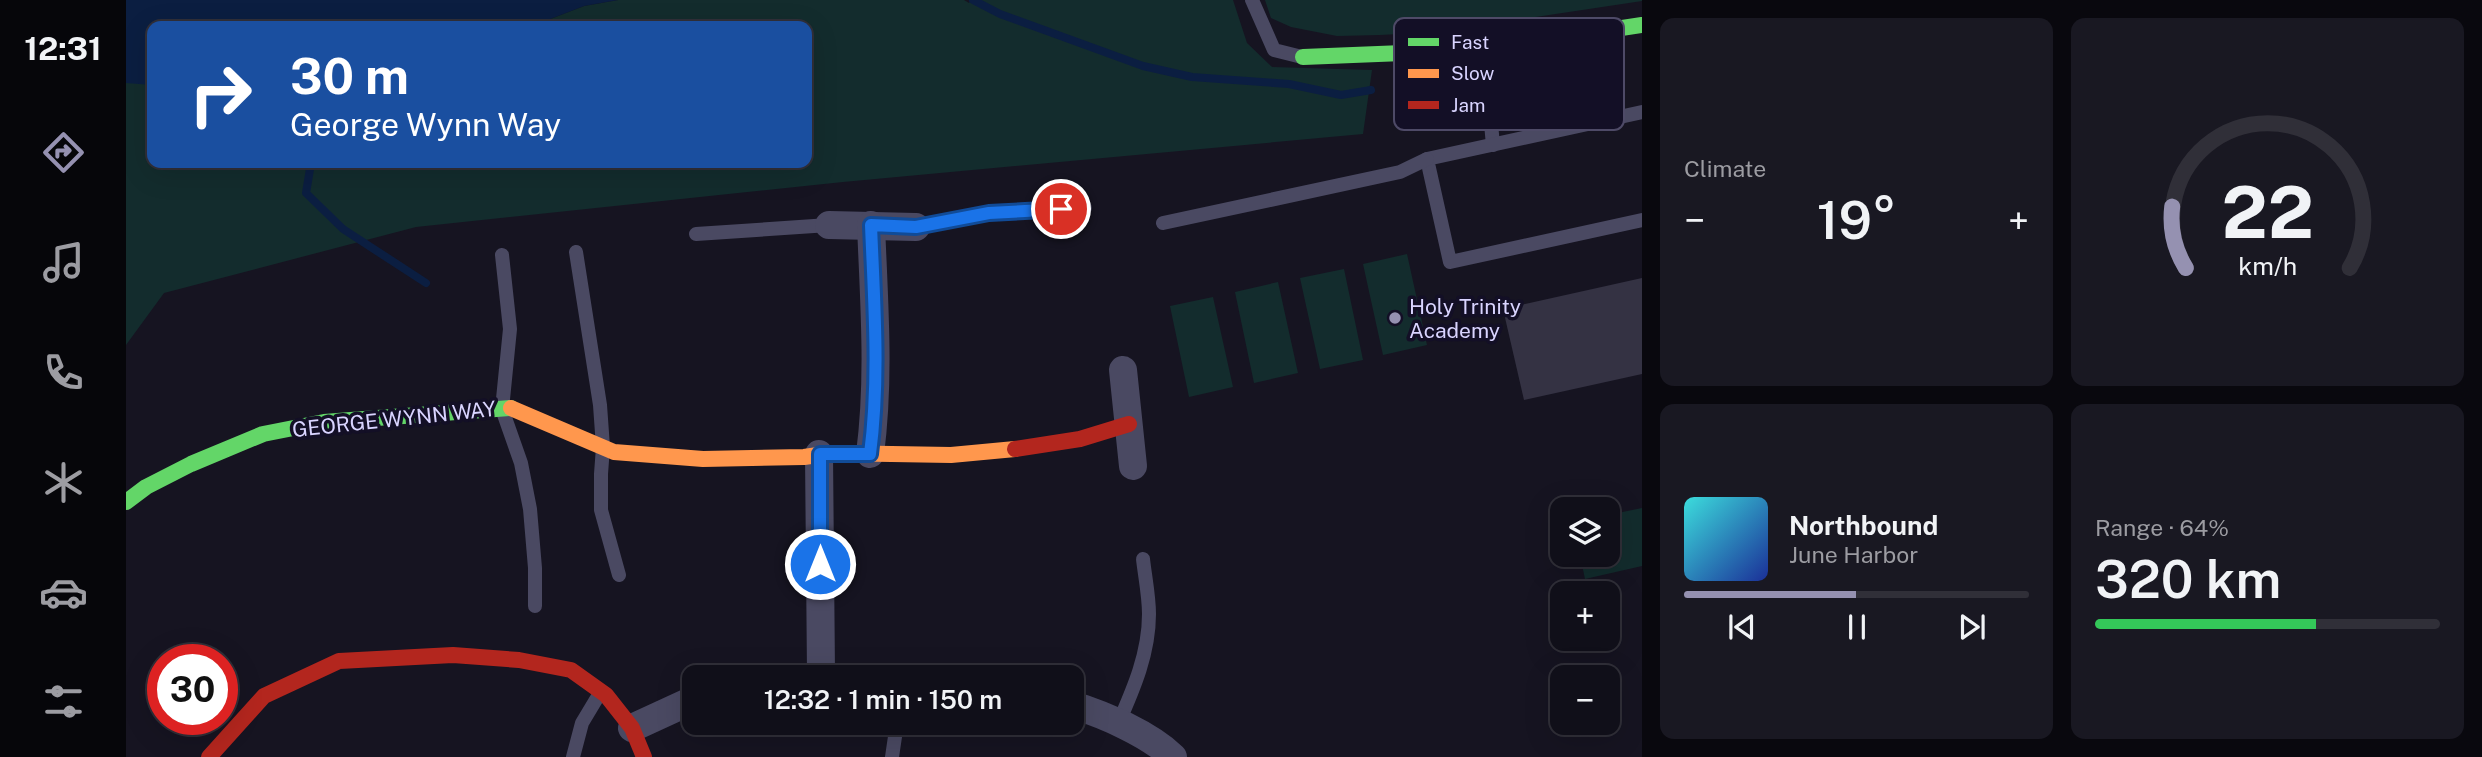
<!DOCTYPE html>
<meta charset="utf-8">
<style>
:root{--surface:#100f19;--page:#191822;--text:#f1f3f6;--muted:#9c9ca2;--line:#302f38;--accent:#9591b1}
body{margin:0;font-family:"Public Sans",sans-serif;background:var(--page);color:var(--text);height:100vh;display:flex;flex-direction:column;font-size:26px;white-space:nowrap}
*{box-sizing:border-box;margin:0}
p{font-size:23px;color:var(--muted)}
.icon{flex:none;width:38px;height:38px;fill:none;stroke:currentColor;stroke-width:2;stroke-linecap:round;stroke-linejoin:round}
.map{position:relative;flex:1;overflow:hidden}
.panel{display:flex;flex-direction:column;gap:18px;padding:18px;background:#09080e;width:840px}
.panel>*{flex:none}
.top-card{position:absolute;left:21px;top:21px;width:665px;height:147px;border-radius:14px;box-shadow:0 7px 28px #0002,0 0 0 2px var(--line);background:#1a4fa0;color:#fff;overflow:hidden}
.buttons{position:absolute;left:1424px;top:497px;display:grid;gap:14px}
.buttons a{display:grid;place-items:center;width:70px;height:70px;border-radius:14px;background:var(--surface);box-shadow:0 7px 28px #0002,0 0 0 2px var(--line);font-size:35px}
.speed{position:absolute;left:21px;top:644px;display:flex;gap:14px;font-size:35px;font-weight:700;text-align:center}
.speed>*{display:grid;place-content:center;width:91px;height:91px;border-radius:50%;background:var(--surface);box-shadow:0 7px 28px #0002,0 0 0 2px var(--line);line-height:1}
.speed .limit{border:10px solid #d22;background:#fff;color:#111}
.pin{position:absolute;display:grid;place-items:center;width:60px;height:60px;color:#fff;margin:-30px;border:4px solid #fff;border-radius:50%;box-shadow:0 2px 7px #0007}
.me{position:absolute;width:77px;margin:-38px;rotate:0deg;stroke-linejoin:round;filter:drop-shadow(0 0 5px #0008)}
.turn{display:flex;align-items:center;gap:24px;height:147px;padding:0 28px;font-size:32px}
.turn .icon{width:91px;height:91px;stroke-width:2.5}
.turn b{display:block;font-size:49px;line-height:60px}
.big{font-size:52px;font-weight:600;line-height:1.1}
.panel .card{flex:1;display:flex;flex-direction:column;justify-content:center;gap:10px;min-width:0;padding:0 24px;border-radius:14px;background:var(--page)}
.panel .dial{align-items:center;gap:0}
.dial svg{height:182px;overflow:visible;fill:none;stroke:var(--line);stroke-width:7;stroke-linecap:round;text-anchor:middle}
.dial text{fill:var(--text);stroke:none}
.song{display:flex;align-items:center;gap:21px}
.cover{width:84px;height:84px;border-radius:10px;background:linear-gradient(135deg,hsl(180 70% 55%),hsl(230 70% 35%))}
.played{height:7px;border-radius:4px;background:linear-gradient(90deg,var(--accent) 50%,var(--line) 50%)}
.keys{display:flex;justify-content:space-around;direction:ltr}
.heat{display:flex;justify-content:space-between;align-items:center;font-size:38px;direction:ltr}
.charge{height:10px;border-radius:5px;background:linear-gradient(90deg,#34c759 64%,var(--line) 0)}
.panel .tiles{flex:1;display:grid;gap:18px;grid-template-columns:repeat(2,1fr)}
.trip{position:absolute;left:556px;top:665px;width:402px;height:70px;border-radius:14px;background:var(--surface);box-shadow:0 7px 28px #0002,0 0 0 2px var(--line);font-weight:600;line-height:70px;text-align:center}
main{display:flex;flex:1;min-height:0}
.menu{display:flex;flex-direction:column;width:126px;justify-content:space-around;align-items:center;background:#06060a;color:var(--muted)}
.menu .icon{width:49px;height:49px}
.menu .current{color:var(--accent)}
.menu b{font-size:32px;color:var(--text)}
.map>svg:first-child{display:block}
.green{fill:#132c2d}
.water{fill:#0b1e41}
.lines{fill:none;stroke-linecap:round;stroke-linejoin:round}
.stream{stroke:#0b1e41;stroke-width:8}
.building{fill:#343243}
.lane{stroke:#4a4962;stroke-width:14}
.street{stroke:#4a4962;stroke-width:28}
.fast{stroke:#63d668;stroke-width:16}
.slow{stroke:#ff974d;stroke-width:16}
.jam{stroke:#b3261e;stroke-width:16}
.route-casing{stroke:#114b97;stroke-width:18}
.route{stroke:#1a73e8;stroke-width:12}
.poi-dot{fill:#9591b1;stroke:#130f26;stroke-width:2.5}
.labels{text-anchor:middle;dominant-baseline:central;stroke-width:7;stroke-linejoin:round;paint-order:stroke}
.poi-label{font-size:21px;fill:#d9d4ff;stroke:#130f26;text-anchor:start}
.street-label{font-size:21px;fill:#d9d4ff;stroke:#130f26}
.key{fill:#130f26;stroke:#4e4a67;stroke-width:2}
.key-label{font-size:19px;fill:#d9d4ff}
</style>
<main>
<nav class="menu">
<b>12:31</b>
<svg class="icon current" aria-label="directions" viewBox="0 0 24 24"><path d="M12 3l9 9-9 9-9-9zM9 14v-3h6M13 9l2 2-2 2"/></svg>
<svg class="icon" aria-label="music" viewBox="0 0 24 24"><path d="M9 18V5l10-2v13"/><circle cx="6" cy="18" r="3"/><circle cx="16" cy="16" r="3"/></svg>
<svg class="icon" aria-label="phone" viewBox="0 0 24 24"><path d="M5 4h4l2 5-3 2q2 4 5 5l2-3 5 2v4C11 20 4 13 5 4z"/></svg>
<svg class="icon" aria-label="climate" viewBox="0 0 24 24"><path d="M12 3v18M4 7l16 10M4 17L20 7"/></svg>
<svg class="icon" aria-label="car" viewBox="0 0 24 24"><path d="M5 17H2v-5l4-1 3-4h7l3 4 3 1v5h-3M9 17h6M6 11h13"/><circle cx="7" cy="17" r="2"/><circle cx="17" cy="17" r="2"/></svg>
<svg class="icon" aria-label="filters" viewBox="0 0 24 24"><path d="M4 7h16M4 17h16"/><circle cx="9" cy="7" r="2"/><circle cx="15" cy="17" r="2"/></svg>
</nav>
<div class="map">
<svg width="1516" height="757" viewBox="0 0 1516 757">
<rect width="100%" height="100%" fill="#161421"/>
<g class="green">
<polygon points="492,0 838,0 843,3 845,0 1107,0 1121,43 1146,67 1246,70 1237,134 717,182 290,227 38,293 0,345 0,82 26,84 26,163 681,163 681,26 406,26 458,6"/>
<polygon points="1139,0 1516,0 1516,1 1311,32 1254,35 1211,36 1165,27 1145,18"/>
<polygon points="1281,254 1301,345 1257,355 1237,264"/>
<polygon points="1218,269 1237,360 1194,369 1174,278"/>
<polygon points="1152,282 1172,373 1128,383 1109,292"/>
<polygon points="1087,297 1107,387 1063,397 1044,306"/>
<polygon points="1516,508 1516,566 1459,579 1454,555 1482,555 1482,515"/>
</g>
<polygon class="water" points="0,0 492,0 458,6 406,26 26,26 26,85 0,83"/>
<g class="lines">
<g class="stream">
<polyline points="847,0 874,14 1017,66 1066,77 1163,84 1215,95 1245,90"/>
<polyline points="185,163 180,193 217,229 300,283"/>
</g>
</g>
<polygon class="building" points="1516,278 1516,374 1398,400 1377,309"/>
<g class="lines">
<g class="lane">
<polyline points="1126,0 1148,50 1176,57"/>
<polyline points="1360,70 1367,145"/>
<polyline points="1516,112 1301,159 1324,262 1516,220"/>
<polyline points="1037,223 1274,172 1301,159"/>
<polyline points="790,227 863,213 959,208"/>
<polyline points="570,234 703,225"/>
<polyline points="450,252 474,405 477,447 475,474 475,510 493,575"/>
<polyline points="376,255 384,329 376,409 395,463 404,509 409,568 409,606"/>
<path d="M992 724C1008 688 1023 653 1023 614 1023 596 1019 577 1017 559"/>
<polyline points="447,757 456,723 474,693"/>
<polyline points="766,757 771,723"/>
</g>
<g class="street">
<polyline points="703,225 790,227"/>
<polyline points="997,370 1007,466"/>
<polyline points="693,454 695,673"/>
<path d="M744 454C754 377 748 302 745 225"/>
<path d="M947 705C979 715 1023 734 1047 757"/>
<polyline points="506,728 569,699"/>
</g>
<g class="fast">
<polyline points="1177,57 1277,53 1302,60 1359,68 1391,44 1516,25"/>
<polyline points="0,502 20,487 65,464 137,434 198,422 385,408"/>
</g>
<g class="slow">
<polyline points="385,408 488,452 577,459 678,457 706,453 825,455 889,449"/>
<polyline points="643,677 740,672 836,677"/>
</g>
<g class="jam">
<polyline points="889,449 954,439 1003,424"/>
<polyline points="83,757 138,696 213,661 327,655 393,660 445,670 480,695 506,728 518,757"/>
</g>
</g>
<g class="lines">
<g class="route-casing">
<path id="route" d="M694 564V454H744C754 377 748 302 745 225L790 227 863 213 935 209"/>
</g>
<use href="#route" class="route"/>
</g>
<circle class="poi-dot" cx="1269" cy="318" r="7"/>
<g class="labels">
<g class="poi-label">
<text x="1283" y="306">Holy Trinity<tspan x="1283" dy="24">Academy</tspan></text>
</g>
<g class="street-label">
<text transform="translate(268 419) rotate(-6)">GEORGE WYNN WAY</text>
</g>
</g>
<rect x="1268" y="18" width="230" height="112" rx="10" class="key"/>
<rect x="1282" y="38" width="31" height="8" fill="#63d668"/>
<rect x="1282" y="69" width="31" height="9" fill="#ff974d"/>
<rect x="1282" y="101" width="31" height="8" fill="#b3261e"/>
<g class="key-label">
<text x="1325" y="49">Fast</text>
<text x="1325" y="80">Slow</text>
<text x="1325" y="112">Jam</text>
</g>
</svg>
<div class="buttons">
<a><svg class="icon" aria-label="layers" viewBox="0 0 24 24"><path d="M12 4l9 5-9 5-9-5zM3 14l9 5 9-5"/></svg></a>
<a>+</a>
<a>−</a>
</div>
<div class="speed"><div class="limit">30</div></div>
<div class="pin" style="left:935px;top:209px;background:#d93025"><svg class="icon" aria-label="arrive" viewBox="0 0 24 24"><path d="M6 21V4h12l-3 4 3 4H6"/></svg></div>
<svg class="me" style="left:694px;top:564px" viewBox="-20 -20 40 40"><circle r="17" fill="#1a73e8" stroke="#fff" stroke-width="3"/><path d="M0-11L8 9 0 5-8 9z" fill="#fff"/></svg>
<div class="trip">12:32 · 1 min · 150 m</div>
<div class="top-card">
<div class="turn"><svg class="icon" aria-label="right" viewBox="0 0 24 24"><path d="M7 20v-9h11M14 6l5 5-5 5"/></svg><div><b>30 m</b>George Wynn Way</div></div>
</div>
</div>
<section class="panel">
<div class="tiles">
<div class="card"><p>Climate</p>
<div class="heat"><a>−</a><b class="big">19°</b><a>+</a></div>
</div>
<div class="card dial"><svg viewBox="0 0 100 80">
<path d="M14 69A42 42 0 1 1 86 69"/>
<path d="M14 69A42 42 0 0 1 8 42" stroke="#9591b1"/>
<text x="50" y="56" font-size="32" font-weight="700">22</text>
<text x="50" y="72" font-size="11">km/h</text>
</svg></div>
<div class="card">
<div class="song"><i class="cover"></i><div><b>Northbound</b><p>June Harbor</p></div></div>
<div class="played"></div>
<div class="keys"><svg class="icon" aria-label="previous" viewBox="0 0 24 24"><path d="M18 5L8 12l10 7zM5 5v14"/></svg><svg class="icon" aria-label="pause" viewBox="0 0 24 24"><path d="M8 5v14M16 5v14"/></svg><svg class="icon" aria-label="next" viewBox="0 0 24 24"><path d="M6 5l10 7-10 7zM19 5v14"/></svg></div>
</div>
<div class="card"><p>Range · 64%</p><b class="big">320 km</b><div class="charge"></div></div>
</div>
</section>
</main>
